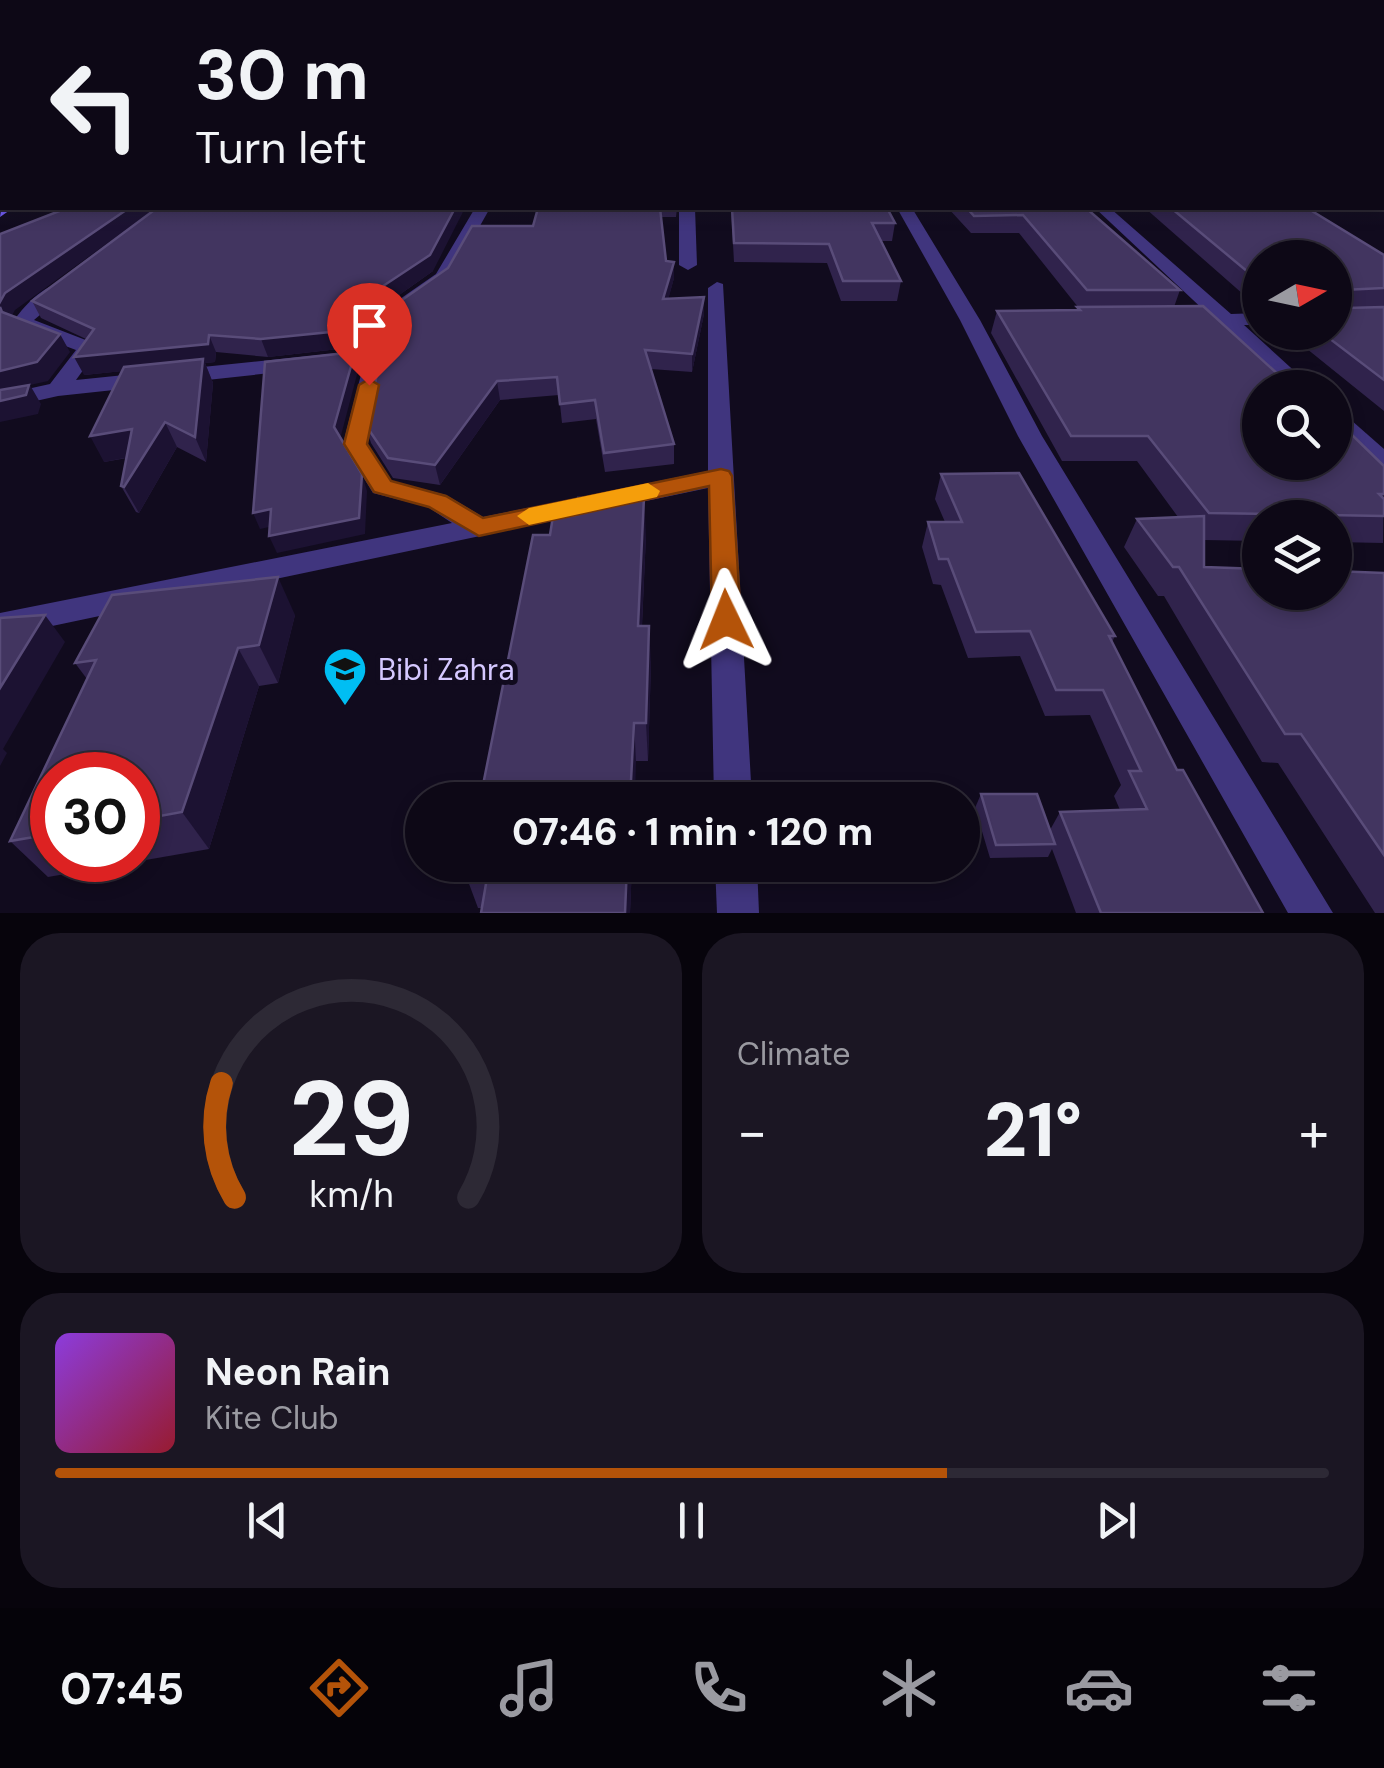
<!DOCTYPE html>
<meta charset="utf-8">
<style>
:root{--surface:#0d0816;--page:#1b1623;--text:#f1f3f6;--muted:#9a9aa1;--line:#2d2935;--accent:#b45309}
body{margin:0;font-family:"DM Sans",sans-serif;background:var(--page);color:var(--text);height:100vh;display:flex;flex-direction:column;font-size:38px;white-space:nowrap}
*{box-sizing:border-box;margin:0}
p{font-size:32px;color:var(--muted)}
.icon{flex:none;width:55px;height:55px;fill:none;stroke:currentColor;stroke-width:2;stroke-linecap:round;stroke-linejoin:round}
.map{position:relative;height:913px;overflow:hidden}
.details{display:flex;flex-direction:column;gap:20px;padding:20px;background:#07040c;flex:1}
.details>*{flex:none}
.guide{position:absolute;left:0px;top:0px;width:1385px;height:210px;box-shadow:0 5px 15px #0003,0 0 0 2px var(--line);background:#0d0816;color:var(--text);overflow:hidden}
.needle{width:65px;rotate:81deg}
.tools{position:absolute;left:1242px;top:240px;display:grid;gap:20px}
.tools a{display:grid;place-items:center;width:110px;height:110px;border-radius:50%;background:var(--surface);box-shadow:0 5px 15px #0003,0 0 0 2px var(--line);font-size:50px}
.speed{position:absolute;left:30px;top:752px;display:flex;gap:20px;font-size:50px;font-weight:700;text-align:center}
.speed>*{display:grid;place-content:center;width:130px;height:130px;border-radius:50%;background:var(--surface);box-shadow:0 5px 15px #0003,0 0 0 2px var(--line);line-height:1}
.speed .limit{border:15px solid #d22;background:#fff;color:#111}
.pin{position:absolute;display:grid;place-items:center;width:85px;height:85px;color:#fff;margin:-102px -42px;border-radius:50% 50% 50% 0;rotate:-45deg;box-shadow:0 0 10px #0007}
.pin .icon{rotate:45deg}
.me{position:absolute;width:110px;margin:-55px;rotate:358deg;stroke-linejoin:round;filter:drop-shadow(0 0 8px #0008)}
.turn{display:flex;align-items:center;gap:35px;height:210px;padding:0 30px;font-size:45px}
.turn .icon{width:130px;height:130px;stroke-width:2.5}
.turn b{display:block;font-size:70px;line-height:85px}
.big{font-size:75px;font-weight:800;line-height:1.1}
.details .widget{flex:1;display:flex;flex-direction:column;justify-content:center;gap:15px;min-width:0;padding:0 35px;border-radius:40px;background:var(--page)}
.details .dial{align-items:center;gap:0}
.dial svg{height:260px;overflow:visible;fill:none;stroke:var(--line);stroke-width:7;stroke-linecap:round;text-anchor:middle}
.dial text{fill:var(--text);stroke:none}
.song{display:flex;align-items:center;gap:30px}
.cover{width:120px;height:120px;border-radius:15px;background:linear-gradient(135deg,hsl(270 70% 55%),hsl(350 70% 35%))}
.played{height:10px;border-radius:5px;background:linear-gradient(90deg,var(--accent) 70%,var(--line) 70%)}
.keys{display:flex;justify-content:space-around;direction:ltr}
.heat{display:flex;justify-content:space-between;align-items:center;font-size:55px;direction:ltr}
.details .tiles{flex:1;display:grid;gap:20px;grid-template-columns:1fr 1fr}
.widget:last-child{grid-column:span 2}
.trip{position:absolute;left:405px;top:782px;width:575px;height:100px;border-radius:50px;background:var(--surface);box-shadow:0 5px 15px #0003,0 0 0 2px var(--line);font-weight:800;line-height:100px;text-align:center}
.tabs{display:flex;height:160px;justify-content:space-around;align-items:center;background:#050309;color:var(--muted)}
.tabs .icon{width:70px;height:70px}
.tabs .on{color:var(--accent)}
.tabs b{font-size:45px;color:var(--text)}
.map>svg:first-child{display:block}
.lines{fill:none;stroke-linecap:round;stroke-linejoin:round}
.street{fill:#40357e;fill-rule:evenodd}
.secondary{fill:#765fff;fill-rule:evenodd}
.wall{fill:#30234c;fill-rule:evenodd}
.shaded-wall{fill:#1c1232}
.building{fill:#423560;stroke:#594c79;stroke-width:2.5}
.route{fill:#b45309;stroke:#753606;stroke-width:2.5}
.slow{fill:#f59e0b}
.labels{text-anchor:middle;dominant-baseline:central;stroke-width:10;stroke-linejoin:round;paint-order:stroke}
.near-poi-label{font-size:30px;fill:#d5c8ff;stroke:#110b1e;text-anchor:start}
</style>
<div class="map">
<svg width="1384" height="913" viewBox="0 0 1384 913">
<rect width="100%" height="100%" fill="#110b1e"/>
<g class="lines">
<g class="street">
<path d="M475 208H490L449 281 403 315 387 355 367 444 391 481 446 495 483 517 708 471V288L717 282 723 284 752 800H714L708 488 0 637V613L452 523 428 507 373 493 343 444 364 363 58 396 0 409V395L50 384 76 350 15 327 12 323C24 306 46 281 67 284V292L34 320 96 344 99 348 76 380 368 350 387 308 436 274Z"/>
<polygon points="679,208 695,208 697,265 688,270 679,265"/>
<polygon points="897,208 912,208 980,320 1042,436 1333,913 1288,913 1018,436 960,320"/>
<polygon points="1095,208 1110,208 1231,314 1260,313 1260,325 1244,325 1313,388 1288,388 1221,325 1178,324 1178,316 1208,314"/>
<polygon points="1335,411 1343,413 1384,449 1384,471 1375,469 1335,431"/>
<polygon points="715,865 757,865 759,913 717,913"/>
</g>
<polygon class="secondary" points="2,204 2,208 13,208 0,217"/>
</g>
<g class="wall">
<polygon points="538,208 677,208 676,217 661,217 666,261 674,262 674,278 668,299 704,297 704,314 692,372 651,369 674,444 674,464 605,472 596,419 562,423 559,395 500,400 440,485 393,478 371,443 365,424 533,226"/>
<polygon points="731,208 887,208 895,223 892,241 881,241 901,281 897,301 841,301 827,263 734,262"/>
<polygon points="948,208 1086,208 1180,290 1174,307 1260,388 1384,466 1383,543 1335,542 1335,518 1260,518 1260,541 1204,540 1204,567 1384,573 1384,913 1375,913 1278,763 1262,762 1164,596 1158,596 1124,547 1137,519 1178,517 1137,461 1062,461 991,333 997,311 1076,310 1078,307 1019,233 971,233"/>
<polygon points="1145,208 1307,208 1384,255 1384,411 1286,332 1335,332 1260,258 1260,309"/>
<polygon points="433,271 385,305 365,346 268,357 216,352 215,362 205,363 213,383 206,462 177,447 139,513 136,512 121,486 127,458 104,462 122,371 84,375 86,339 41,318 32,301"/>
<polygon points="941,474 1115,636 1112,642 1177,770 1263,913 1076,913 1052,849 1048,857 990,858 975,808 981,794 1050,830 1060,812 1120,810 1114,796 1121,785 1090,715 1045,716 1020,656 968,658 941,585 933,584 922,547 928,522 945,522 935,499"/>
<polygon points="646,535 642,626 651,664 648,761 636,761 480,800"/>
<path d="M295 615 278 683 259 686 209 849 48 877 10 841 87 679 75 663ZM52 775H138V860H52Z"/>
<polygon points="632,865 630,913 481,913 482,908 478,908 465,873"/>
</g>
<g class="shaded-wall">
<rect x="0" y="144" width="2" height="14"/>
<polygon points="129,208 156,208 15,310 9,321 12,329 0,307 0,302 5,293"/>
<polygon points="455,208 465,208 433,271 385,305 365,346 268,357 261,339 380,288"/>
<polygon points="674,262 674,278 664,316 663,299"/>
<polygon points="704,297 704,314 692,372 692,354"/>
<polygon points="60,334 70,352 48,381 30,385 41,404 38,414 0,422 0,371"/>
<polygon points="209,335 216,352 215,362 205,363 213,383 206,462 195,437 203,363 84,375 74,357"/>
<polygon points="355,352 359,367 339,443 334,427"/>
<polygon points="497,381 500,400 440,485 435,465"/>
<polygon points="165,422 177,447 139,513 124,487 145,454 104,462 90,436"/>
<polygon points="362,474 367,491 365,534 277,553 269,536"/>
<polygon points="644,497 646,535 640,664 638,626"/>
<polygon points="271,509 278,525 260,529 253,513"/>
<polygon points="278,577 295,615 278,683 259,645"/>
<polygon points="45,615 65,642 3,749 7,753 0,766 0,688"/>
<polygon points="649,626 651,664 648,761 646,723"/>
<polygon points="238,648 259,686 209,849 182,812"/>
<polygon points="634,723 636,761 635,800 630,800"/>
<polygon points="627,865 632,865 630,913 625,913"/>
</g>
<g class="building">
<rect x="0" y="98" width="2" height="46"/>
<polygon points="67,208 129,208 5,293 0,302 0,234"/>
<polygon points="157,208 455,208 430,255 380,288 360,329 261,339 209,335 208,344 74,357 94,329 32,301"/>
<polygon points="538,208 660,208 666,261 674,262 663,299 704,297 692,354 645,350 674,444 604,453 595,400 560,404 557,377 497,381 435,465 388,458 365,424 386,338 402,300 448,268 472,226 533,226"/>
<polygon points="732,208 887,208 895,223 872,223 901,281 843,281 829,244 734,243"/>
<polygon points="967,208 1086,208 1180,290 1087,290 1023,215 974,216"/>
<polygon points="1171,208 1307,208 1384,255 1384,288 1343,290 1342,304 1346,308 1384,307 1384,380 1321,332 1335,332 1335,258 1260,258 1260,282"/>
<polygon points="1203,306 1293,388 1260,388 1260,462 1335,462 1335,425 1341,430 1347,430 1384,466 1384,494 1379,494 1384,499 1384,516 1209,513 1148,436 1071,436 997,311 1080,310 1077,307"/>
<polygon points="0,307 2,312 60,334 37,362 0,371"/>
<polygon points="355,352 334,427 362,474 359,518 269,536 271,509 253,513 265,362"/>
<polygon points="203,359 195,437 165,422 124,487 121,486 132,429 90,436 124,367"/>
<polygon points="29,385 26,395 0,401 0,390"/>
<polygon points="1019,473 1115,636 1109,636 1177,770 1183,770 1263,913 1101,913 1060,812 1147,809 1129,771 1141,771 1103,690 1056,690 1030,631 976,632 948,559 939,559 928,522 962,522 941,474"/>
<polygon points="644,497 638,626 649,626 646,723 634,723 630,800 480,800 533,535 550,535 553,516 575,515 578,498"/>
<polygon points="1204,516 1204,567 1260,569 1260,592 1335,592 1335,571 1384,573 1384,855 1301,734 1285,734 1179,567 1173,567 1137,519"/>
<polygon points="278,577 259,645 238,648 182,812 138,820 138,775 52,775 52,834 10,841 96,660 75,663 112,595"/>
<polygon points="45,615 0,688 0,618"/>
<polygon points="981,794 1037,794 1055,844 996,845"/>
<polygon points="466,865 627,865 625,913 481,913 488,872 465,873"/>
</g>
<linearGradient id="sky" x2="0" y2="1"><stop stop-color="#090610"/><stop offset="0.43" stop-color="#32344c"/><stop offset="1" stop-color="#32344c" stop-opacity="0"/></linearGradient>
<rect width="1384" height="226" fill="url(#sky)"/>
<polygon class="route" points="369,379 379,385 367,444 391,481 446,496 483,518 721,469 729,471 732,476 741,620 736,628 726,631 716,628 712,620 709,486 479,536 429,507 374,492 344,444 359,385"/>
<polygon class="slow" points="648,483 660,491 657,497 529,525 517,516 529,508"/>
<defs>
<g id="school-pin" transform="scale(2.25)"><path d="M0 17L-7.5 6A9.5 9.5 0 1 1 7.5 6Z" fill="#00bef3" stroke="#110b1e"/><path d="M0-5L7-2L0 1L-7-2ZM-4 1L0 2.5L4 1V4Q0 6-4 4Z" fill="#111"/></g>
</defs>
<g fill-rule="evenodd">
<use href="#school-pin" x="345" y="669"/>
</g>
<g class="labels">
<g class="near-poi-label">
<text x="378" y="669">Bibi Zahra</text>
</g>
</g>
</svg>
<div class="tools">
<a><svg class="needle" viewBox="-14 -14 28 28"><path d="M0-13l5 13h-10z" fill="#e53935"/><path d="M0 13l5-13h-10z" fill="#9a9aa1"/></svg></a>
<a><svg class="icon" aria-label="search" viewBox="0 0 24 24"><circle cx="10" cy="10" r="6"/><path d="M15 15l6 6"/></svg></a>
<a><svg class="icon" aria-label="layers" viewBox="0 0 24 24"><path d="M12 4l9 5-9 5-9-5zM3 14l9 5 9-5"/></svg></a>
</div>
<div class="speed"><div class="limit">30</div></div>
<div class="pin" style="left:369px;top:385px;background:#d93025"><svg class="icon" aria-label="arrive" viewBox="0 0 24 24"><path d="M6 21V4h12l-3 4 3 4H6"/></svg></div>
<svg class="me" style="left:726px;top:620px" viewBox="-20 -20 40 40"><path d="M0-17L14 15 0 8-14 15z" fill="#b45309" stroke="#fff" stroke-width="4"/></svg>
<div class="trip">07:46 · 1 min · 120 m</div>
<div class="guide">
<div class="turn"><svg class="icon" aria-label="left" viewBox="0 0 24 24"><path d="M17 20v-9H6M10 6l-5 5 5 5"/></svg><div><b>30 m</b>Turn left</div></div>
</div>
</div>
<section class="details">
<div class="tiles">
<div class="widget dial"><svg viewBox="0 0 100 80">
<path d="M14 69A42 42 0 1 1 86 69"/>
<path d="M14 69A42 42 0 0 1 10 34" stroke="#b45309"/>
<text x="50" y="56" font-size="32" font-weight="700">29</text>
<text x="50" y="72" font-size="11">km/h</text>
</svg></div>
<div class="widget"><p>Climate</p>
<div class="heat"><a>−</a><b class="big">21°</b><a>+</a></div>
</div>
<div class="widget">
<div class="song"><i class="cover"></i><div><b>Neon Rain</b><p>Kite Club</p></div></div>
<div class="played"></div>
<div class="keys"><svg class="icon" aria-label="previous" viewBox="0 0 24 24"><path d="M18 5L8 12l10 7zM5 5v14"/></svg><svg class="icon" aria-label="pause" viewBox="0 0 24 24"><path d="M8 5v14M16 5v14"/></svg><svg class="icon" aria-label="next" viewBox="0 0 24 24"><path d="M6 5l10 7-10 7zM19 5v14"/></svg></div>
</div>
</div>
</section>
<nav class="tabs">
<b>07:45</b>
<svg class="icon on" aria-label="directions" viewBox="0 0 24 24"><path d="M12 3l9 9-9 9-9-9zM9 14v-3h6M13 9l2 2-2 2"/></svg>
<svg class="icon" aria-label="music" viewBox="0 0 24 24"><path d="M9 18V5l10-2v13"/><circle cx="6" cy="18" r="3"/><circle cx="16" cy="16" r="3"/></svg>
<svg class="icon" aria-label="phone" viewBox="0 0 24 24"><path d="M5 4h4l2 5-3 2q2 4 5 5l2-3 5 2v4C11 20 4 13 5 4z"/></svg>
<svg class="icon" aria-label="climate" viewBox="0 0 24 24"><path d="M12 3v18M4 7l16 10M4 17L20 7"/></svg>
<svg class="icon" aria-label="car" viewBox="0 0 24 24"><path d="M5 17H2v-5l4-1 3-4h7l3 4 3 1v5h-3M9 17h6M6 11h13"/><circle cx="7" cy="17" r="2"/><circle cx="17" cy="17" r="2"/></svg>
<svg class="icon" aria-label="filters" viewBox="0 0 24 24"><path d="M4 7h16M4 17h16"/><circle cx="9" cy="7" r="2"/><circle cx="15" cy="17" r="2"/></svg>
</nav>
